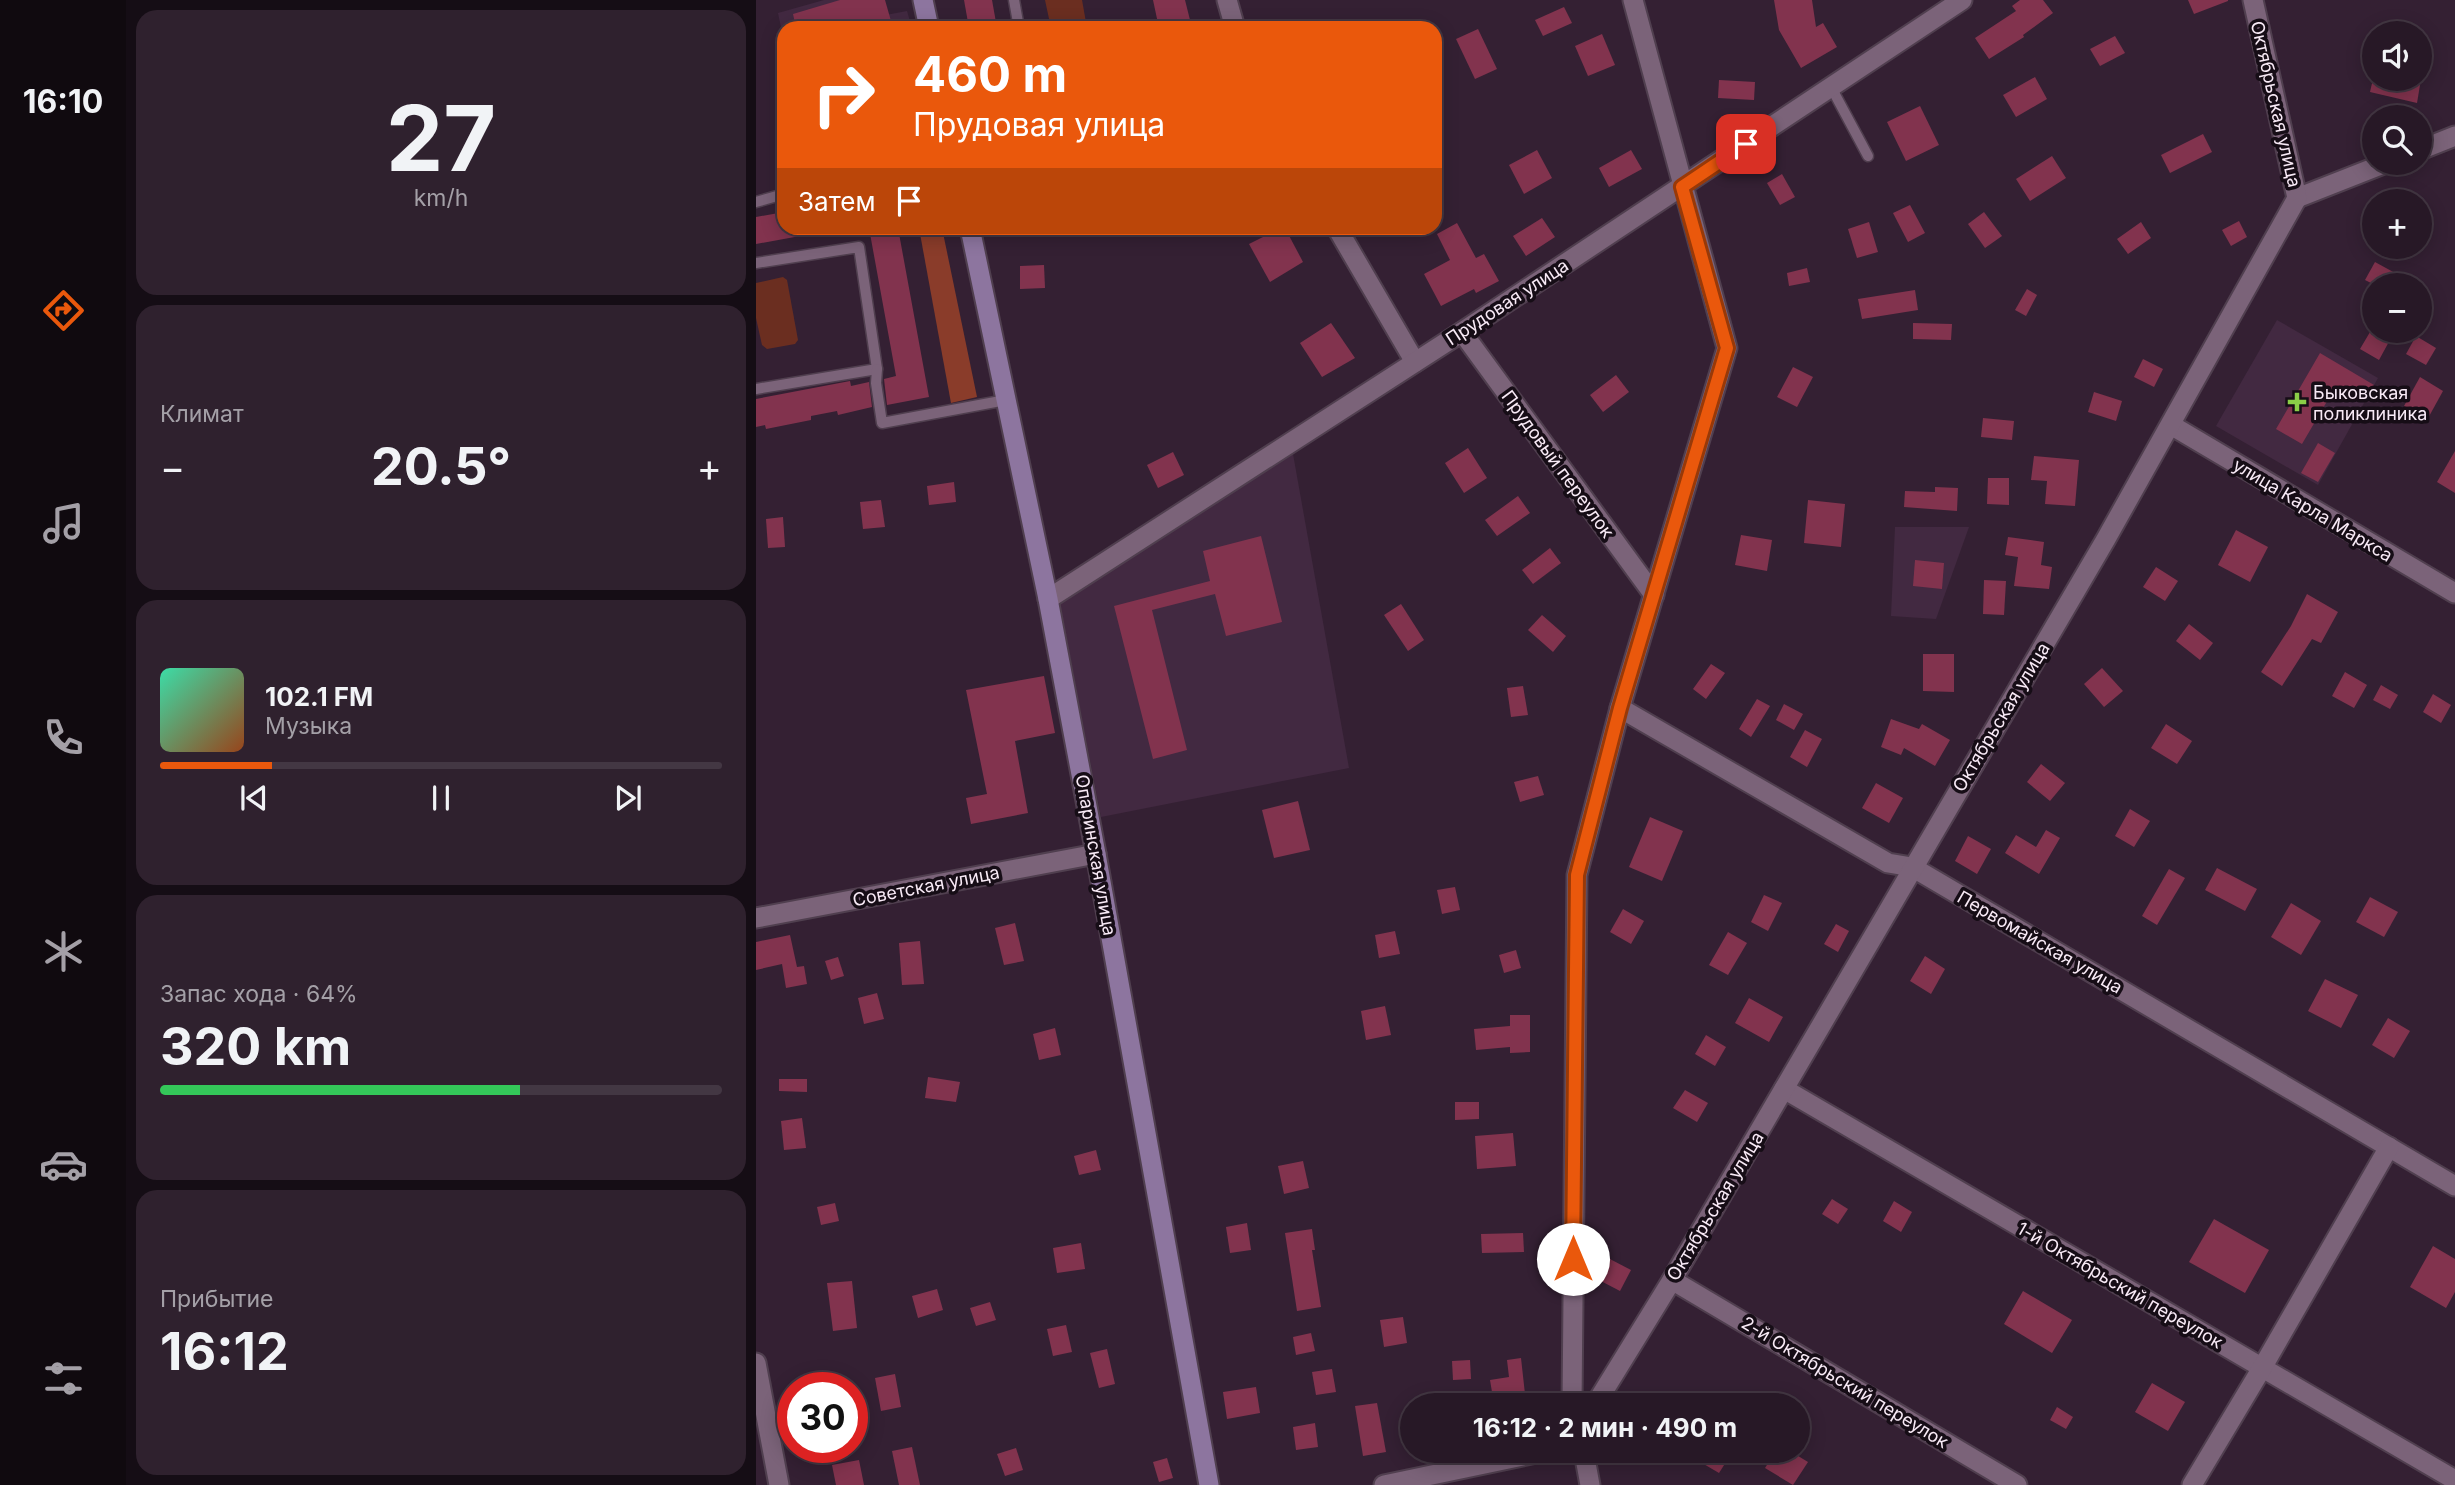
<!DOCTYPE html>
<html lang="ru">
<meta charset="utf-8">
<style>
:root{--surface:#271826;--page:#2f212e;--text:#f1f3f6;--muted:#a4a0a7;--line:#433743;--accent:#ea580c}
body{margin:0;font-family:Inter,sans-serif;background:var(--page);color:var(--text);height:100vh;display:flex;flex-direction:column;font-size:26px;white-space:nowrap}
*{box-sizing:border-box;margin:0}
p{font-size:23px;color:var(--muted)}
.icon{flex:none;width:38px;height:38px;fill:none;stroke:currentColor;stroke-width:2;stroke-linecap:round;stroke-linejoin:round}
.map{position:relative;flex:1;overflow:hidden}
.side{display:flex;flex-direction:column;gap:10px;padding:10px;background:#150d15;width:630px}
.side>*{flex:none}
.banner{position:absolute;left:21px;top:21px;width:665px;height:214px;border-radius:21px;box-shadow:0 4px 18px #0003,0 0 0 2px var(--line);background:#ea580c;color:#fff;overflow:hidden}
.fabs{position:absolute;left:1606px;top:21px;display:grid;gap:14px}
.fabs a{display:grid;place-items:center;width:70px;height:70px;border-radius:50%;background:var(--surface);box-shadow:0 4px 18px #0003,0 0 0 2px var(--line);font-size:35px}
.speed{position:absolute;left:21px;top:1372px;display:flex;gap:14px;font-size:35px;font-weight:700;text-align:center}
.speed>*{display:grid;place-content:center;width:91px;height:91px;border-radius:50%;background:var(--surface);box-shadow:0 4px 18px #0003,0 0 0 2px var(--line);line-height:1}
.speed .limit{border:10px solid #d22;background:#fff;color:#111}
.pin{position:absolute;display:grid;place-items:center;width:60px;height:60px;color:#fff;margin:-30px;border-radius:14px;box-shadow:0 4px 10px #0006}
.me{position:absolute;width:77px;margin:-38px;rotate:0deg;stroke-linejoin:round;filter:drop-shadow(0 0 5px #0008)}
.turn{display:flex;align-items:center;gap:24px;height:147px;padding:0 21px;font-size:32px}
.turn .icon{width:91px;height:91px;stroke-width:2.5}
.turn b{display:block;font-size:49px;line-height:60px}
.then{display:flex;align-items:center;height:66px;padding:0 21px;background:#0003;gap:14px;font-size:26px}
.big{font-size:52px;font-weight:700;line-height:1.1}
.side .widget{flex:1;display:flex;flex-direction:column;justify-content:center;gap:10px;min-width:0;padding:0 24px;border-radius:21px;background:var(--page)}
.side .dial{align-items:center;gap:0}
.dial b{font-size:91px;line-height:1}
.song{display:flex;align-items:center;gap:21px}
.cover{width:84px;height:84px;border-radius:10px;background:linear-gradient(135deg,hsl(160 70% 55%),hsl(20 70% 35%))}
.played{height:7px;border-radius:4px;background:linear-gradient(90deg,var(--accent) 20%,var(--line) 20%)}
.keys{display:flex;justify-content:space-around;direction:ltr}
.heat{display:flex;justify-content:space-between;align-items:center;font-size:38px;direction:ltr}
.charge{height:10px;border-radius:5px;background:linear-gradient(90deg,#34c759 64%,var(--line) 0)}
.trip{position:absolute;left:644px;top:1393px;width:410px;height:70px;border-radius:35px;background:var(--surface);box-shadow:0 4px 18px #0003,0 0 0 2px var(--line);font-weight:700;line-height:70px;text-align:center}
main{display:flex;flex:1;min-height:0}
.tabs{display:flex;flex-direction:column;width:126px;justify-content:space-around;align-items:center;background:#100a0f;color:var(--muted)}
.tabs .icon{width:49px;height:49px}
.tabs .on{color:var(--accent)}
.tabs b{font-size:32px;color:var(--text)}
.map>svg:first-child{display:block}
.built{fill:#422941}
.green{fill:#6b2e20}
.forest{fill:#8a3c2a}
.building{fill:#82334e}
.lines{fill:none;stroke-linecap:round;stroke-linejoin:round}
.service-casing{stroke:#503f4f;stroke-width:13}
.minor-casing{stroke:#503f4f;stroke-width:23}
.secondary-casing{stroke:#503f4f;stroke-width:23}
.service{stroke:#7b6379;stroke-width:10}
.minor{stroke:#7b6379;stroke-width:19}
.secondary{stroke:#8d759f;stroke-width:19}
.route-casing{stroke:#983908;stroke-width:18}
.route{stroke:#ea580c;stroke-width:12}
.poi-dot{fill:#8ace47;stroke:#160d16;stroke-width:2.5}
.labels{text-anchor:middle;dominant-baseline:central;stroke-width:7;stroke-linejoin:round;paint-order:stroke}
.street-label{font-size:18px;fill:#f8eaf6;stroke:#160d16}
.poi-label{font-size:18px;fill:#f8eaf6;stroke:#160d16;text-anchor:start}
</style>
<main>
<nav class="tabs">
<b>16:10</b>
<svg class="icon on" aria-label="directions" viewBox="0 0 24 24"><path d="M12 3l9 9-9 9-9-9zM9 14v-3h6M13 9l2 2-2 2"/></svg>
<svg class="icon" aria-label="music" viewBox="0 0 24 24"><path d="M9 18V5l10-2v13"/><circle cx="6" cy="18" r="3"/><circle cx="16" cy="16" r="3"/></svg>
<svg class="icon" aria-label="phone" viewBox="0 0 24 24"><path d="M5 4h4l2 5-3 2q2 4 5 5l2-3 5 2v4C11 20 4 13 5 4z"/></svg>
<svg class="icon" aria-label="climate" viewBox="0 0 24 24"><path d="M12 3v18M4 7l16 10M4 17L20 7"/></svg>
<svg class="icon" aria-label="car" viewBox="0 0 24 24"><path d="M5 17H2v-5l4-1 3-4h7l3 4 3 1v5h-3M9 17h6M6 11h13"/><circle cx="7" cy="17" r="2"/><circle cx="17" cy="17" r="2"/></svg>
<svg class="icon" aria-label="filters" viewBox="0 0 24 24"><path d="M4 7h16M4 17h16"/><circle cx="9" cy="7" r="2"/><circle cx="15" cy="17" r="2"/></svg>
</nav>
<section class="side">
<div class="widget dial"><b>27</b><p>km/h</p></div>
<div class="widget"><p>Климат</p>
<div class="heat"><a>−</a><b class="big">20.5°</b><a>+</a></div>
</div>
<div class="widget">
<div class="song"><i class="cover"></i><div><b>102.1 FM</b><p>Музыка</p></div></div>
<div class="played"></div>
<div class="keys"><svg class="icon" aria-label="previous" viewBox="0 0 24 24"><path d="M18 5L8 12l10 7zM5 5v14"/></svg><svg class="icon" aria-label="pause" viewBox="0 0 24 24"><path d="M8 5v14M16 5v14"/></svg><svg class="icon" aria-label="next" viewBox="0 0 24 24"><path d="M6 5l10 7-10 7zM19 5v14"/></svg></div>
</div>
<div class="widget"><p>Запас хода · 64%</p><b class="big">320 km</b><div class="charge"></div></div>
<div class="widget"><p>Прибытие</p><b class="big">16:12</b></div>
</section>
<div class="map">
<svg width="1699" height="1485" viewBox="0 0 1699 1485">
<rect width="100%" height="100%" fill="#342033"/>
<g class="built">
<polygon points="68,0 110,0 114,18 151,11 156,28 28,28 28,42 22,13"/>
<polygon points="1521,320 1622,378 1562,485 1460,426"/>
<polygon points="537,454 593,768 345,817 304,604"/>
<polygon points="1139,527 1213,527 1180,619 1135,616"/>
</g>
<g class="green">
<polygon points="289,0 326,0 331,28 295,28"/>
<polygon points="27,277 31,280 42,340 39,344 11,349 6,345 0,318 0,283"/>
</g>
<polygon class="forest" points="163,228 186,228 221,397 195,403"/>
<g class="building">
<polygon points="84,0 129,0 137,28 40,28 37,14"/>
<polygon points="208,0 236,0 241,28 213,28"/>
<polygon points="397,0 429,0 436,28 403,28"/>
<polygon points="1018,0 1056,0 1060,27 1067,23 1081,47 1045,68 1023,30"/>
<polygon points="1264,0 1287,0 1297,13 1267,35 1268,37 1233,59 1219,38 1260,11 1256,6"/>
<polygon points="1432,0 1472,0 1472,1 1438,14"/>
<polygon points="808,7 816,23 787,36 779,20"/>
<polygon points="722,29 741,69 719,79 700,39"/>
<polygon points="846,34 859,65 832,76 819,46"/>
<polygon points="1359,36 1369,53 1344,66 1334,49"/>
<polygon points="1279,77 1291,99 1260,117 1247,95"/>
<polygon points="1617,79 1665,79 1661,103 1614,92"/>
<polygon points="963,80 999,82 998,100 962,98"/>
<polygon points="1164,106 1183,145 1150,161 1131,122"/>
<polygon points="1447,134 1456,152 1414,173 1405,155"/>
<polygon points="781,150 796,178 768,194 753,165"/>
<polygon points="875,150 886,169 853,187 843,168"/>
<polygon points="1296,156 1310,178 1274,201 1260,179"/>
<polygon points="1026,174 1039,197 1024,205 1011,183"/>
<polygon points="1154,205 1169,233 1152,242 1137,213"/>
<polygon points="28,212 28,228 55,228 55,234 0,244 0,217"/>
<polygon points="1228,212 1246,236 1229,248 1212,224"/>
<polygon points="786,218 799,237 770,256 757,236"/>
<polygon points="1483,221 1491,237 1475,246 1466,230"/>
<polygon points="1113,222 1122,252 1101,258 1092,229"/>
<polygon points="1385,222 1395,238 1372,254 1361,239"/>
<polygon points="701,223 720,258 728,254 743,281 720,293 718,289 685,306 668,274 694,260 681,234"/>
<polygon points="113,228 142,228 173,397 131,405 128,379 140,376"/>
<polygon points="525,228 529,228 547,262 514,282 493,244"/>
<polygon points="1619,262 1661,285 1619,285 1609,280"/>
<polygon points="288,265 289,288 264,289 264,266"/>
<polygon points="1051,268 1054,282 1033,286 1031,273"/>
<polygon points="1271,289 1281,295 1270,316 1259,310"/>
<polygon points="1159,290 1162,310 1106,319 1102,299"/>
<polygon points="575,323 599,358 566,377 544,343"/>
<polygon points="1157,323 1196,324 1195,340 1157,339"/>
<polygon points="1617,327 1619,331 1635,338 1623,360 1604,349"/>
<polygon points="1660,336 1680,348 1670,365 1650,354"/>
<polygon points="1564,353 1618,385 1608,402 1580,386 1546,444 1520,429"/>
<polygon points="1387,359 1407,369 1398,387 1378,377"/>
<polygon points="1037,367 1057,377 1041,407 1021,397"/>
<polygon points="860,375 873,392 847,412 834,395"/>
<polygon points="1664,377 1687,391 1671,420 1648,406"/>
<polygon points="94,381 95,386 113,382 116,407 82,415 81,411 55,416 55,420 10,429 9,425 0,427 0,399"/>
<polygon points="1338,392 1366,401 1360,421 1332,412"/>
<polygon points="1227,418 1258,421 1256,440 1225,437"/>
<polygon points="1562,443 1579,453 1562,482 1545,473"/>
<polygon points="712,448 731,478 708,493 689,463"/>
<polygon points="1699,451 1699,493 1681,482"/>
<polygon points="417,452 428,475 402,488 391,465"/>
<polygon points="1278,456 1323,460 1319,506 1289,504 1291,481 1275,480"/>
<polygon points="1232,478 1253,478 1253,505 1231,504"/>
<polygon points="198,482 200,502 173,505 171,486"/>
<polygon points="1179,487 1202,488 1201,511 1148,507 1149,491 1179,492"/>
<polygon points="762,496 774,513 741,536 729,520"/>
<polygon points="125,500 129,527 107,529 104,502"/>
<polygon points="1052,500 1089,504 1085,547 1048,543"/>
<polygon points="27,517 29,547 12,548 10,519"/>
<polygon points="1480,530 1512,547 1494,582 1462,565"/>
<polygon points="985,535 1016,540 1011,571 979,565"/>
<polygon points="505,536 526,622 470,636 459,594 396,610 431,750 397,759 358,606 454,581 447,551"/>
<polygon points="1252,537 1288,542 1285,565 1296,567 1293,589 1258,586 1262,557 1249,555"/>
<polygon points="794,548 805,563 777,584 766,570"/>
<polygon points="1159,560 1188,563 1186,589 1157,586"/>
<polygon points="1400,567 1422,581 1409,601 1387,587"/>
<polygon points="1228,580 1250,581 1248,615 1227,614"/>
<polygon points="1551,594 1582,612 1565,643 1556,639 1526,686 1505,672 1535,626"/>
<polygon points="645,604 668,640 652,651 628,615"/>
<polygon points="786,615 810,636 797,652 772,630"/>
<polygon points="1433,624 1457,643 1444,660 1420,641"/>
<polygon points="1167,654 1198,654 1198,692 1167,691"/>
<polygon points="955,664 969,673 950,699 937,689"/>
<polygon points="1346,668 1367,691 1348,707 1328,684"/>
<polygon points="1589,672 1611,685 1598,708 1576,696"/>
<polygon points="288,676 299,733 259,741 272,813 215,824 210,798 231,794 210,690"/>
<polygon points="1625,685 1642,695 1634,709 1617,700"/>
<polygon points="767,686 772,715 755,717 751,688"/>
<polygon points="1677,694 1695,705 1685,723 1667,712"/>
<polygon points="1001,699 1014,706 995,737 983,729"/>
<polygon points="1028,704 1047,714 1038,730 1020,720"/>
<polygon points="1135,719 1163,729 1166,724 1194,740 1179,766 1148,748 1145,755 1125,747"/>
<polygon points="1410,724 1436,741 1421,764 1395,748"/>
<polygon points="1049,730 1066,739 1051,767 1034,757"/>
<polygon points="1285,764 1309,783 1294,801 1271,782"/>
<polygon points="782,776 788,795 764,802 758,782"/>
<polygon points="1120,783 1147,798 1133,823 1106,808"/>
<polygon points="542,801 554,850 518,858 506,810"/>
<polygon points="1374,809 1394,821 1378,847 1359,836"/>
<polygon points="894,817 927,831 906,881 873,867"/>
<polygon points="1290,830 1304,838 1283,874 1249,853 1260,835 1280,847"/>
<polygon points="1212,836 1235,849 1221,874 1199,861"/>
<polygon points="1461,868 1501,889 1489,911 1449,890"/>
<polygon points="1413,869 1429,878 1401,925 1386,916"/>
<polygon points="699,887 704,910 686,914 681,890"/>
<polygon points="1008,895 1026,903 1012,931 995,922"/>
<polygon points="1614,897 1642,912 1628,937 1600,922"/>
<polygon points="1535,903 1565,921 1545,955 1515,937"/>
<polygon points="867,909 888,921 875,944 854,932"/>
<polygon points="259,923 268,961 248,965 239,928"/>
<polygon points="1080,924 1093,931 1082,952 1068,944"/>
<polygon points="639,931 644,954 623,958 619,935"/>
<polygon points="972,932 991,943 972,975 953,965"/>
<polygon points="34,935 41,967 48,966 51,984 30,988 26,964 0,970 0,942"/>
<polygon points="164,941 168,984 146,985 143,943"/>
<polygon points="760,950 765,968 748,973 743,955"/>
<polygon points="1169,956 1189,969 1175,994 1154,981"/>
<polygon points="82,957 88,976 75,980 69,961"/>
<polygon points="1569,979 1602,995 1585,1028 1552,1011"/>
<polygon points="121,993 128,1019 108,1024 102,998"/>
<polygon points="993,998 1027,1017 1013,1042 979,1023"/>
<polygon points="629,1006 635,1035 610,1040 605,1011"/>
<polygon points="754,1015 774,1015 774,1052 754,1053 754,1047 720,1050 718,1029 754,1026"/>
<polygon points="1632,1018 1654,1031 1638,1058 1616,1045"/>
<polygon points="299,1028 305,1055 283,1060 277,1034"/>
<polygon points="950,1035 970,1047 959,1066 939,1054"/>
<polygon points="172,1077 204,1082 200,1102 169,1098"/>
<polygon points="23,1079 51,1079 51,1092 23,1091"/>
<polygon points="929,1090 952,1103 941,1122 917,1108"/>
<polygon points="699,1102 723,1102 723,1119 699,1120"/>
<polygon points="46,1118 50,1148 28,1150 25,1121"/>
<polygon points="757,1133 760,1166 721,1169 719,1136"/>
<polygon points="340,1150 345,1170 323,1175 318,1156"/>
<polygon points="547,1161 553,1188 528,1194 522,1166"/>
<polygon points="1076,1199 1092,1209 1082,1224 1066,1214"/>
<polygon points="1138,1201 1156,1212 1145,1232 1127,1221"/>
<polygon points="79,1203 83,1221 65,1225 61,1207"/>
<polygon points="1458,1219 1513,1250 1489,1293 1433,1262"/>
<polygon points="491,1223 495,1250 474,1253 470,1227"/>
<polygon points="556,1229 559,1250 556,1250 565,1307 541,1311 529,1233"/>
<polygon points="767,1233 768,1252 726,1253 725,1234"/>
<polygon points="325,1243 329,1269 301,1273 297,1248"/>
<polygon points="1677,1246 1699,1259 1699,1292 1690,1308 1654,1287"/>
<polygon points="852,1258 875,1270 864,1291 841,1279"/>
<polygon points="96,1281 101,1328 77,1331 71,1283"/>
<polygon points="181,1289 187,1310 162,1318 156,1296"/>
<polygon points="1267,1291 1316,1320 1296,1353 1248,1324"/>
<polygon points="234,1302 240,1320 220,1326 214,1308"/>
<polygon points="647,1317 651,1343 628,1347 624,1320"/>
<polygon points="310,1325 316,1352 297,1356 291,1329"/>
<polygon points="555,1333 559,1351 540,1355 537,1337"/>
<polygon points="351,1349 359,1384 343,1388 334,1353"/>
<polygon points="765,1358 769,1394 737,1398 734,1380 753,1377 751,1360"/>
<polygon points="714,1360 715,1379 697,1380 696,1361"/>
<polygon points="576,1369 580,1392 560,1395 556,1372"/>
<polygon points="139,1374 145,1407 125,1411 119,1378"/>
<polygon points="1396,1383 1429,1402 1412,1431 1379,1412"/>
<polygon points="500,1387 504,1413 471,1419 467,1392"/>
<polygon points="621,1403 630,1452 607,1456 599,1406"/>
<polygon points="1301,1407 1317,1417 1310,1429 1294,1420"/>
<polygon points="559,1423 562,1447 540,1450 537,1427"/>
<polygon points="156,1447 164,1485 143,1485 136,1451"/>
<polygon points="260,1448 267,1470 249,1476 241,1454"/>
<polygon points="954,1451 977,1451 963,1473 946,1463"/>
<polygon points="1020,1451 1034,1451 1052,1462 1037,1485 1009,1468"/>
<polygon points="411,1458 417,1478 403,1482 397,1462"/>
<polygon points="103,1460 108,1485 80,1485 76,1465"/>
</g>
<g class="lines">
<g class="service-casing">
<g id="service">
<polyline points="258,0 263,28"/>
<polyline points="1075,87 1112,156"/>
<polyline points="0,202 28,194"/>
<polyline points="0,263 103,247 121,369 0,389"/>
<polyline points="121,369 120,383 126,423 250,400"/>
</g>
</g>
<g class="minor-casing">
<g id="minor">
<polyline points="471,0 479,28"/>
<polyline points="1664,150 1699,136"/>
<polyline points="1541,198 1630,163"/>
<polyline points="581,228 659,362"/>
<polyline points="706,332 898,595"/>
<polyline points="1415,425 1699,593"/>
<polyline points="292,599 706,332 1206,0"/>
<polyline points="864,708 1132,863 1156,867 1699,1186"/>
<polyline points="0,918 340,854"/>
<polyline points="1028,1089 1699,1480"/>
<polyline points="916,1280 1261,1485"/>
<polyline points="0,1363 23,1485"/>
<polyline points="816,1405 821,875 864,708 971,348 877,0"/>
<polyline points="839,1405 916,1280 1350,539 1541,198 1497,0"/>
<polyline points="822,1451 829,1458 834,1485"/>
<polyline points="628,1485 790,1451"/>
<polyline points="1436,1485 1506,1368 1633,1147"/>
</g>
</g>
<g class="secondary-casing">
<g id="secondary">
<polyline points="167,0 173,28"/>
<polyline points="214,228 292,599 340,854 453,1485"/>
</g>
</g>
<use href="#service" class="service"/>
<use href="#minor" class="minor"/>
<use href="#secondary" class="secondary"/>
</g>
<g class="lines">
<g class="route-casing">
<polyline id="route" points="817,1259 821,875 864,708 971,348 926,187 990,144"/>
</g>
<use href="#route" class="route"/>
</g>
<path class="poi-dot" d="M1537.5 391.5h7v7h7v7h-7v7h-7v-7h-7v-7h7z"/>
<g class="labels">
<g class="street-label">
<text transform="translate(1520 104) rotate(77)">Октябрьская улица</text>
<text transform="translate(751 302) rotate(-33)">Прудовая улица</text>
<text transform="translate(802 464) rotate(54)">Прудовый переулок</text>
<text transform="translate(1557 510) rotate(31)">улица Карла Маркса</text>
<text transform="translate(1245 717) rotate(-59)">Октябрьская улица</text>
<text transform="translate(340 855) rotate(80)">Опаринская улица</text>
<text transform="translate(170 886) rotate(-11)">Советская улица</text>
<text transform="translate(1284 942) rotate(30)">Первомайская улица</text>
<text transform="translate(959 1206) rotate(-59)">Октябрьская улица</text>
<text transform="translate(1364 1285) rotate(30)">1-й Октябрьский переулок</text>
<text transform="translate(1089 1382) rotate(31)">2-й Октябрьский переулок</text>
</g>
<g class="poi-label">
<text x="1557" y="392">Быковская<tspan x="1557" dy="21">поликлиника</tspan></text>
</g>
</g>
</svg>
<div class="fabs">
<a><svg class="icon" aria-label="sound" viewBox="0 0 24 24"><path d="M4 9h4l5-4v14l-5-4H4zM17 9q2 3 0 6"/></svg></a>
<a><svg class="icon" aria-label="search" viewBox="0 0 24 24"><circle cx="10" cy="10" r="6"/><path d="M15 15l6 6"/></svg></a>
<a>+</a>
<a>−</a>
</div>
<div class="speed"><div class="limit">30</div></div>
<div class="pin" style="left:990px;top:144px;background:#d93025"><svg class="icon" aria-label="arrive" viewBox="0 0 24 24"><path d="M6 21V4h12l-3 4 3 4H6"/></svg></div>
<svg class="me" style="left:817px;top:1259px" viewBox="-20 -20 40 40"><circle r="19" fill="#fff"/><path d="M0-13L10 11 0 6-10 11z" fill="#ea580c"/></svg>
<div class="trip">16:12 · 2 мин · 490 m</div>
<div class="banner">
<div class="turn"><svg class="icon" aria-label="right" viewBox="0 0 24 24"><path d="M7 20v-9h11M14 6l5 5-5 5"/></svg><div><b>460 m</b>Прудовая улица</div></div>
<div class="then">Затем<svg class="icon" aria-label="arrive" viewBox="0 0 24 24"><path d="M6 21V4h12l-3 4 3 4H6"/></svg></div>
</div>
</div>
</main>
